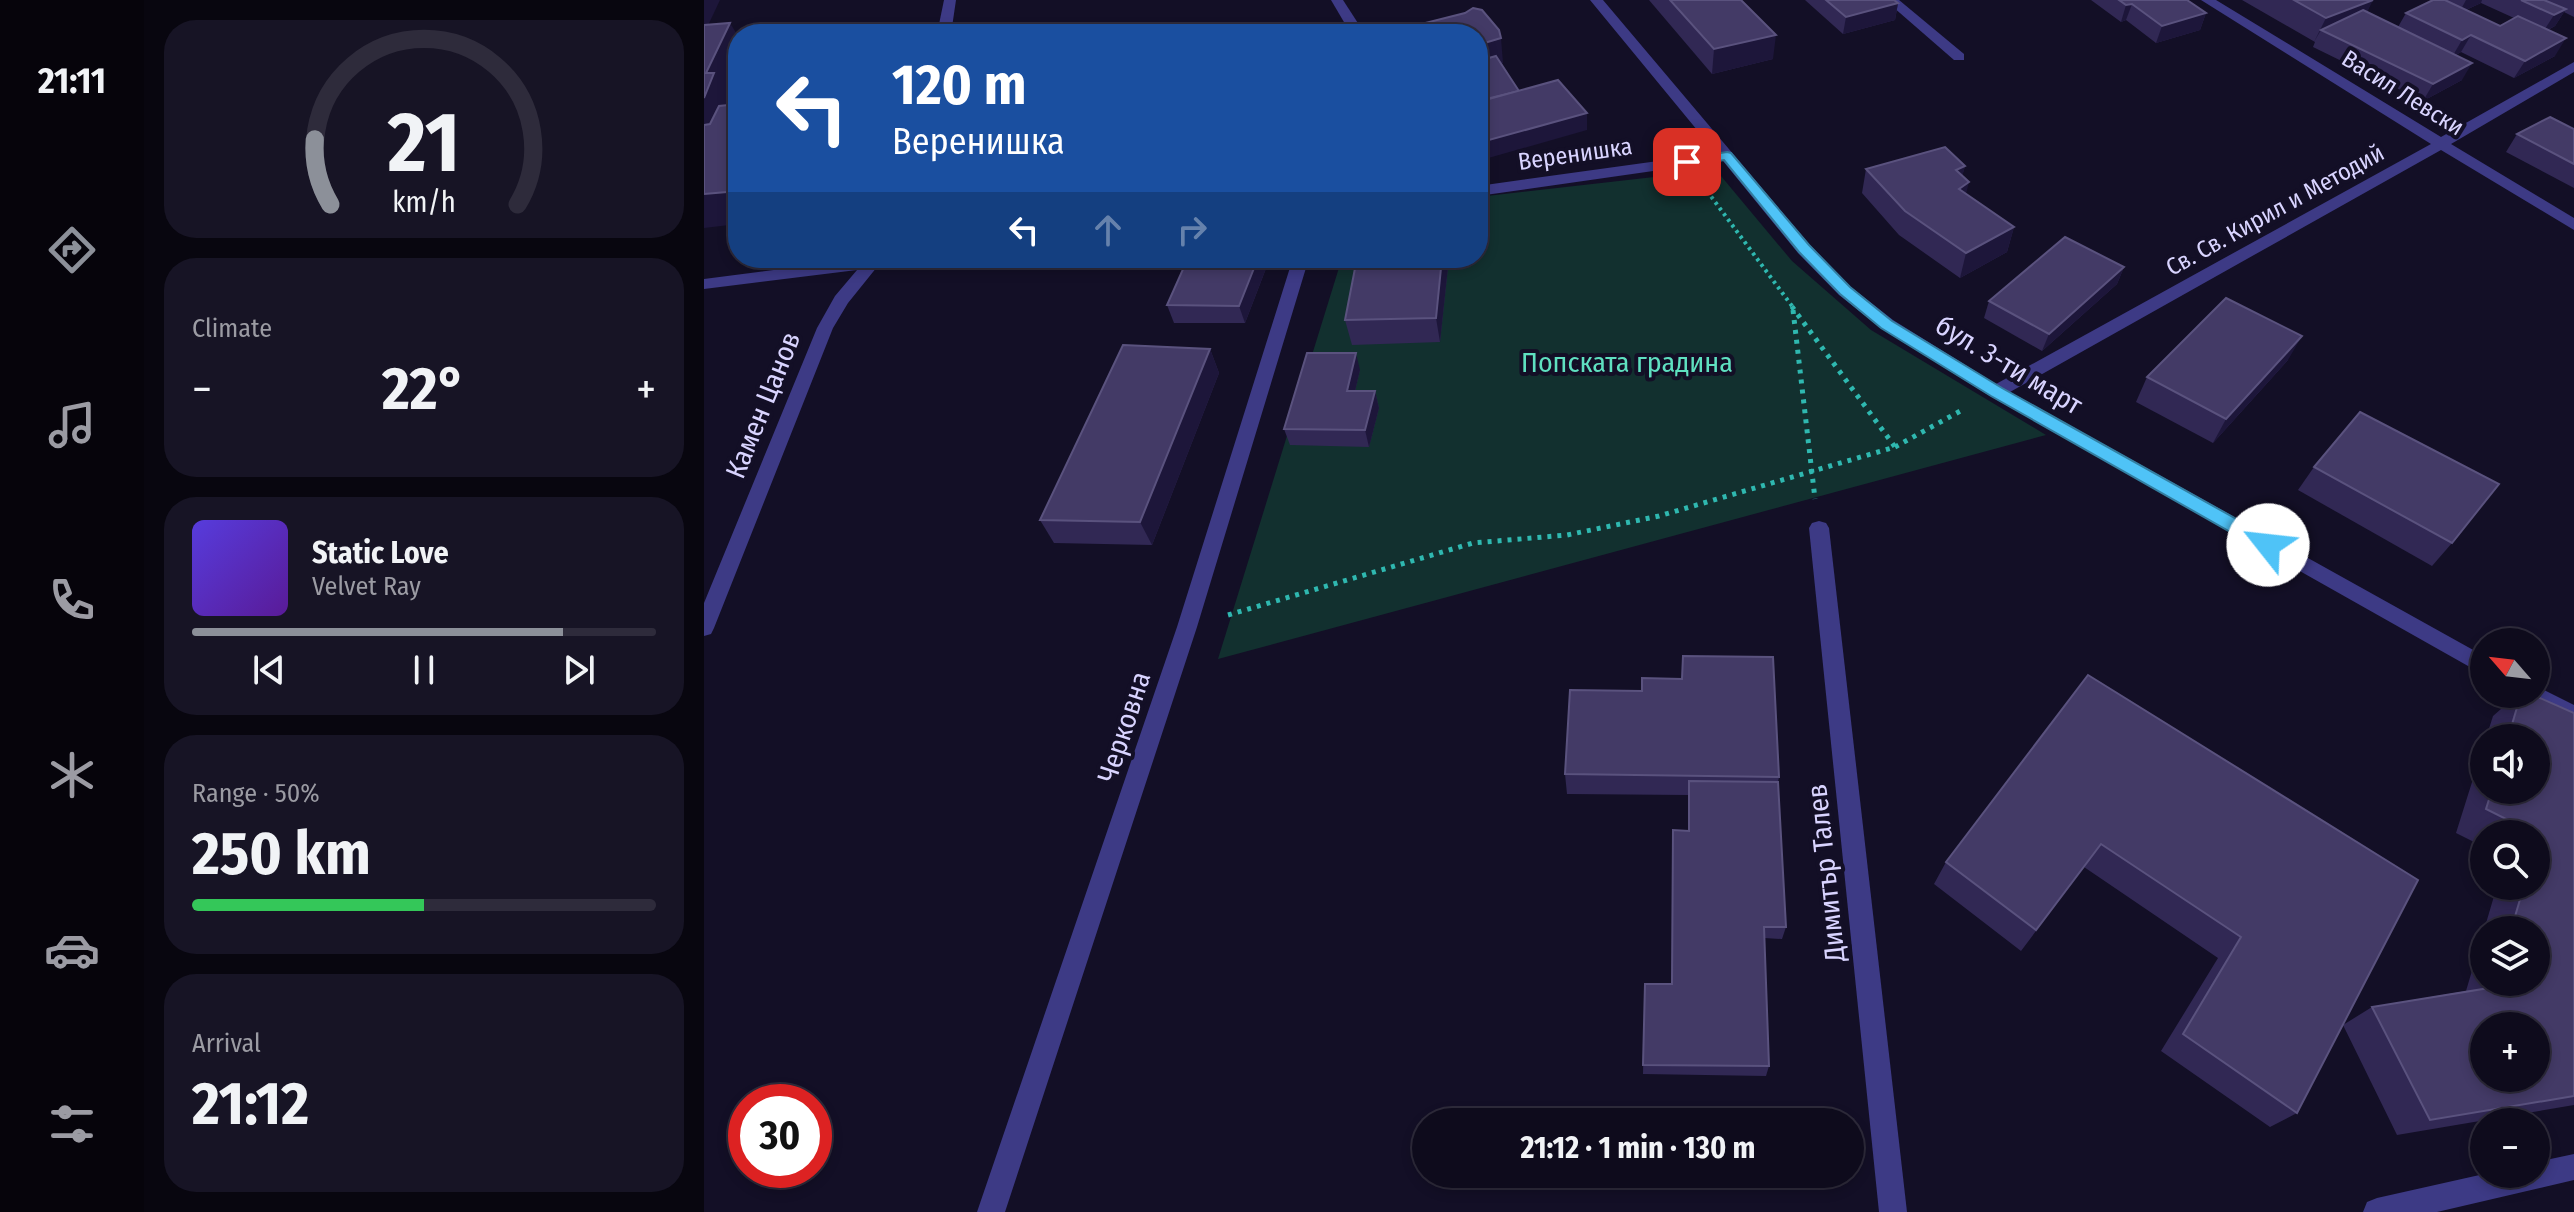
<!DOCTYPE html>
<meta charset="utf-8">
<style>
:root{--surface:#0e0b1c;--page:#171425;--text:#f1f3f6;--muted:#9b9ba3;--line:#2e2b3b;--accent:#8c9099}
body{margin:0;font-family:"Fira Sans Condensed",sans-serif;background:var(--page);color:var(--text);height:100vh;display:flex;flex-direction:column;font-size:30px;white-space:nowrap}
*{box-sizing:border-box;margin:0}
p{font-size:26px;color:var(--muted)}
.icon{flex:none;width:44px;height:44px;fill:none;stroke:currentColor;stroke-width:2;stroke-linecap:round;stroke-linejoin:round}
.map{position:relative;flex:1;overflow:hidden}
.sheet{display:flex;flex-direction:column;gap:20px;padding:20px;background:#08060f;width:560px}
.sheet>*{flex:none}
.top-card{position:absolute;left:24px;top:24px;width:760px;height:244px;border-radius:32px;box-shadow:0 4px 12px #0003,0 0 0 2px var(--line);background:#1a4fa0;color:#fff;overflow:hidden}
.needle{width:52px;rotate:298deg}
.controls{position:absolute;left:1766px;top:628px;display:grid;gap:16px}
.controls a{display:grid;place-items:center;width:80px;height:80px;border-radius:50%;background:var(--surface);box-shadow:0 4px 12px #0003,0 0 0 2px var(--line);font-size:40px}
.speed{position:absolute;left:24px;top:1084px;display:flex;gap:16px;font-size:40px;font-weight:700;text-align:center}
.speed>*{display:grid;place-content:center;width:104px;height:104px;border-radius:50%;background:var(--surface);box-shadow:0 4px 12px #0003,0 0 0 2px var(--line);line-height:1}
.speed .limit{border:12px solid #d22;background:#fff;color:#111}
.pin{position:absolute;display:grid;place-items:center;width:68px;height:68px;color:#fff;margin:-34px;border-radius:16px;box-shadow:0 4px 12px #0006}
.me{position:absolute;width:88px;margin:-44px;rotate:299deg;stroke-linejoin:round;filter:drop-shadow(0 0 6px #0008)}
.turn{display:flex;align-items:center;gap:28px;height:168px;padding:0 32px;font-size:36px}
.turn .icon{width:104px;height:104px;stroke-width:2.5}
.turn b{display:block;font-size:56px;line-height:68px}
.lanes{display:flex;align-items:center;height:76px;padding:0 32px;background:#0003;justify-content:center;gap:40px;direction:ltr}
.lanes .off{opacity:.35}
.big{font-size:60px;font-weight:700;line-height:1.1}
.sheet .widget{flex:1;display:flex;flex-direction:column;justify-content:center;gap:12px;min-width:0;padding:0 28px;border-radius:32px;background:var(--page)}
.sheet .dial{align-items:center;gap:0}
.dial svg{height:208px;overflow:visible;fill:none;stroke:var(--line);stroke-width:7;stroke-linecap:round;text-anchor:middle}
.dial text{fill:var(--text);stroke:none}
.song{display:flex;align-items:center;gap:24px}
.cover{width:96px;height:96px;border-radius:12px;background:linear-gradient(135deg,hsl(250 70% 55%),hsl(270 70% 35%))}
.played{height:8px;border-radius:4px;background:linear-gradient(90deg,var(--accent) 80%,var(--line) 80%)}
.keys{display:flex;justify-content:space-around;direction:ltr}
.heat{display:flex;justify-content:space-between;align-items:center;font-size:44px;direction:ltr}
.charge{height:12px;border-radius:6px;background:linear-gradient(90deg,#34c759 50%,var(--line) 0)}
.trip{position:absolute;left:708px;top:1108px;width:452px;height:80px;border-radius:40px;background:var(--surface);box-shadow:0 4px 12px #0003,0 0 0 2px var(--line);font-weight:700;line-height:80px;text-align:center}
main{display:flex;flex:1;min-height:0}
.menu{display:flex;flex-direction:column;width:144px;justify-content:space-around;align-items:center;background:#06040b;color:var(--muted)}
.menu .icon{width:56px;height:56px}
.menu .on{color:var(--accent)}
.menu b{font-size:36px;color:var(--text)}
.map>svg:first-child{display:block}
.green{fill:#12302f}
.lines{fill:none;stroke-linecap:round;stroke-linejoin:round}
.path-far1{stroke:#2fb8b0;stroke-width:4;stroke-dasharray:3 4;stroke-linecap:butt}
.path{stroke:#2fb8b0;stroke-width:5;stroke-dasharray:4 6;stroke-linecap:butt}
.street{fill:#3d3a85;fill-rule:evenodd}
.wall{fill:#312854;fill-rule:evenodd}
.shaded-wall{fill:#1d163a}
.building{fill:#433a66;stroke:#5a527e;stroke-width:2;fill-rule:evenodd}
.route{fill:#4fc3f7;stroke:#337fa1;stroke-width:2}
.labels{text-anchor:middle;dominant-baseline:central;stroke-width:8;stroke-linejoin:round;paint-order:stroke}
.far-street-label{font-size:24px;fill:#d9d4ff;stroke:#130f26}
.park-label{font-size:28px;fill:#5fe0c0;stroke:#130f26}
.street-label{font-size:28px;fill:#d9d4ff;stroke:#130f26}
</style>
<main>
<nav class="menu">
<b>21:11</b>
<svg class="icon on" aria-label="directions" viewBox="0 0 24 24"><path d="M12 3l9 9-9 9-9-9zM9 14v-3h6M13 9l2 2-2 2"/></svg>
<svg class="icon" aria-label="music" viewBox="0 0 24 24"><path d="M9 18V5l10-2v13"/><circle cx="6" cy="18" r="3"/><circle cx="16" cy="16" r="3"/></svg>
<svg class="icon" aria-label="phone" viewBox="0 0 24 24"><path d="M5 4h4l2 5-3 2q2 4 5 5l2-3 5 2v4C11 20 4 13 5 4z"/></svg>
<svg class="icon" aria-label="climate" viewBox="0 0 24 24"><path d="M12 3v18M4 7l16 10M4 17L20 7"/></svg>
<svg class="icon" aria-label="car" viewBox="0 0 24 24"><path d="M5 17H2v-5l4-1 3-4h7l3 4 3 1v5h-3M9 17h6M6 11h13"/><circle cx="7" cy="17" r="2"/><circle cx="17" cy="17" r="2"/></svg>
<svg class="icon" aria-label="filters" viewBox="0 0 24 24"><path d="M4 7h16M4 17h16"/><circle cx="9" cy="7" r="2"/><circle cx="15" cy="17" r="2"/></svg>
</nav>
<section class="sheet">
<div class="widget dial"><svg viewBox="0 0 100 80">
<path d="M14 69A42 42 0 1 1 86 69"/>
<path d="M14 69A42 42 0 0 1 8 44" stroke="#8c9099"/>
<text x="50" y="56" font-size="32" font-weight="700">21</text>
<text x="50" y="72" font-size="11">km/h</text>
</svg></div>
<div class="widget"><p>Climate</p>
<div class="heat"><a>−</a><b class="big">22°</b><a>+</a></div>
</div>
<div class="widget">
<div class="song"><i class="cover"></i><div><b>Static Love</b><p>Velvet Ray</p></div></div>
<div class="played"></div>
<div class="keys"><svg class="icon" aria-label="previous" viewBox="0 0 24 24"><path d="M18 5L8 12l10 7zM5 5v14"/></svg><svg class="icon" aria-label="pause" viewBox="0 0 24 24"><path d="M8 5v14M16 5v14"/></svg><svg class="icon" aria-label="next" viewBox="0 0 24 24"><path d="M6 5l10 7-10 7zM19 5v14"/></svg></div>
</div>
<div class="widget"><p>Range · 50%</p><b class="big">250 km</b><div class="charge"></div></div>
<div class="widget"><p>Arrival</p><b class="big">21:12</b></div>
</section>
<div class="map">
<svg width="1870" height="1212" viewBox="0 0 1870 1212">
<rect width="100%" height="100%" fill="#130f26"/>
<polygon class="green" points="1012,170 1088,261 1167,330 1342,435 514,659 638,258 774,258 774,197"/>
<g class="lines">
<polyline class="path-far1" points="1003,191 1088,306"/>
<g class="path">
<polyline points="1089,310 1111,499"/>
<polyline points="1191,447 1260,409"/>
<polyline points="524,615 769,543 863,535 955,516 1191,447 1086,304"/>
</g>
<g class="street">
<polygon points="240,0 252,0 247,34 233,34"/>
<polygon points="627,0 639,0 661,34 647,34"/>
<polygon points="886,0 899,0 1106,245 1147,287 1189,320 1292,384 1727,144 1497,0 1512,0 1737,137 1870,62 1870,72 1747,144 1870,218 1870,230 1737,150 1306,392 1780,656 1780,675 1286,396 1177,328 1135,295 1094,253 1019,161 774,196 774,186 1012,153"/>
<polygon points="1181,0 1195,0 1260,54 1260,60 1250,60"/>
<polygon points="216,258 208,263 173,267 144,303 129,328 10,628 7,634 0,636 0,603 113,328 131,296 153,270 0,289 0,279 163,258"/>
<polygon points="589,258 605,258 493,627 301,1212 273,1212 473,627"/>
<polygon points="1115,521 1122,523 1125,528 1203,1212 1175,1212 1105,528 1108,523"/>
<polygon points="1832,686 1870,705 1870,725 1823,700 1819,694 1832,694"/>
<polygon points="1870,1154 1870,1180 1733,1212 1659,1212 1663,1202 1673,1198 1780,1174 1832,1174 1832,1162"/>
</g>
</g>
<g class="wall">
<polygon points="945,0 1037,0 1069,59 1008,74"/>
<polygon points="1101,0 1190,0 1194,3 1191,20 1139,34"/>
<polygon points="1387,0 1483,0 1502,13 1496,30 1452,43 1422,20 1417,22"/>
<path d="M1538 0H1668L1663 12 1694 27 1702 13 1729 0H1870V17L1860 12 1851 26 1844 30 1851 56 1810 78 1757 52 1752 55 1758 80 1719 101 1609 47 1611 42ZM1777 3 1810 18 1796 26 1762 10Z"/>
<polygon points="1870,129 1870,188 1802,152 1813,134"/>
<polygon points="1261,166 1258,176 1262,194 1310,227 1303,252 1256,278 1195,235 1158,193 1162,169"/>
<polygon points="484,258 566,258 541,323 470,323 463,305"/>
<polygon points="745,258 736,342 648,345 641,320"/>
<polygon points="1420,267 1413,284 1338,351 1280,318 1285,301"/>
<polygon points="506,349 515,373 448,545 350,543 336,520"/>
<polygon points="1584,360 1509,443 1432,402 1443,377"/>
<polygon points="656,370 651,391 671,391 675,408 665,447 586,445 580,429"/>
<polygon points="1610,467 1748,543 1728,566 1594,490"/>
<polygon points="979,656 1075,777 1074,782 1082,927 1078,939 1060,938 1065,1066 1062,1076 939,1074 941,984 968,984 969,830 984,831 984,795 863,794 861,774 938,691 978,679"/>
<polygon points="1384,675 1714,880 1593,1113 1566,1127 1457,1051 1514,958 1380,867 1317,951 1230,884 1242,862"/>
<polygon points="1814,694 1827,694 1870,713 1870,1105 1693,1135 1639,1025 1668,1007 1762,991 1780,930 1780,982 1832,982 1832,930 1780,930 1793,886 1832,886 1832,834 1780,834 1780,847 1752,833 1780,744 1780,790 1832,790 1832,738 1782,738 1789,716"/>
</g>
<g class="shaded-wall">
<polygon points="0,0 16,0 0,34"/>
<polygon points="1669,0 1657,25 1617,30 1610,42 1622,18"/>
<polygon points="1762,0 1778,0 1777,3 1755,13"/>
<polygon points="1194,3 1191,20 1139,34 1142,17"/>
<polygon points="1428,4 1422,20 1417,22 1422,5"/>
<polygon points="1862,9 1851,26 1839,32 1850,15"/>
<polygon points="1502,13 1496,30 1452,43 1458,26"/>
<polygon points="26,23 34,36 34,78 26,96 30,103 10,157 0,142 0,98 2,73"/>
<polygon points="1072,35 1069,59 1008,74 1010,49"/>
<polygon points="1767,35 1757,52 1748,57 1758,40"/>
<polygon points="797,38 799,63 774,70 774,45"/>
<polygon points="1862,38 1851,56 1810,78 1821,61"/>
<polygon points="1768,63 1758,80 1719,101 1729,84"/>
<polygon points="883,113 883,130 774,161 774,143"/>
<polygon points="1261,166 1255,189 1265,182 1259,206 1249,214 1255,190 1246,195 1252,170"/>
<polygon points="34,191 34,224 0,228 0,194"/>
<polygon points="1310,227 1303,252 1256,278 1262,253"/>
<polygon points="554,258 566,258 541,323 535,306"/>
<polygon points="738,258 745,258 736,342 732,318"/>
<polygon points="1420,267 1413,284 1338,351 1345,334"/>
<polygon points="1598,336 1584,360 1509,443 1522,419"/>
<polygon points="506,349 515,373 448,545 436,522"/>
<polygon points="652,353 656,370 647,408 643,391"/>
<polygon points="671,391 675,408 665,447 661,430"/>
</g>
<g class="building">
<polygon points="966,0 1037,0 1072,35 1010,49"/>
<polygon points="1122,0 1190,0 1194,3 1142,17"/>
<polygon points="1415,0 1483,0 1502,13 1458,26 1428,4 1422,5"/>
<polygon points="1590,0 1669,0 1622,18"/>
<polygon points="1729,0 1741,0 1796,26 1814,16 1862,38 1821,61 1767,35 1758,40 1702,13"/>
<polygon points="1817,0 1840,0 1862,9 1850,15"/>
<polygon points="769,8 778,10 795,30 797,38 774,45 774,34 715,34 709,26 761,13"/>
<polygon points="1659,10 1768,63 1729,84 1617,30"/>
<polygon points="26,23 2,73 10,73 0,98 0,25"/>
<polygon points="792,56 815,91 774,101 774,61"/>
<polygon points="854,80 883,113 774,143 774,102"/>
<polygon points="34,104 34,191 0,194 0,125 6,124 15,106"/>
<polygon points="1846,117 1870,129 1870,164 1813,134"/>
<polygon points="1241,147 1261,166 1252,170 1265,182 1255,189 1310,227 1262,253 1201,211 1162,169"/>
<polygon points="1361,237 1420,267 1345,334 1285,301"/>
<polygon points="484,258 554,258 535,306 463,305"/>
<polygon points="653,258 738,258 732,318 641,320"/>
<polygon points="1522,298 1598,336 1522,419 1443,377"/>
<polygon points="419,345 506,349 436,522 336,520"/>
<polygon points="603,353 652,353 643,391 671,391 661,430 580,429"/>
<polygon points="1656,412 1795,484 1748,543 1610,467"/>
<polygon points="979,656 1069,657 1075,777 861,774 866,690 938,691 938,678 978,679"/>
<polygon points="1384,675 1714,880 1593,1113 1479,1034 1537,937 1397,844 1332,930 1242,862"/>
<path d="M1817 694H1827L1870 713V1096L1726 1120 1668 1007 1791 987 1793 982H1832V930H1807L1820 886H1832V842L1834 835 1782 809 1788 790H1832V738H1804ZM1780 1026H1832V1078H1780Z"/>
<polygon points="985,781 1074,782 1082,927 1060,927 1065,1066 939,1065 941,984 968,984 969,830 985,831"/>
</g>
<polygon class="route" points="1023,152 1027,153 1105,245 1146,287 1188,321 1298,388 1570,540 1573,545 1570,550 1558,550 1287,396 1177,328 1136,294 1095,252 1020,160 983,166 976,162 983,158"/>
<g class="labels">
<g class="far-street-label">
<text transform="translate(1699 93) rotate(32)">Васил Левски</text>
<text transform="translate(871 154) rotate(-8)">Веренишка</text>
<text transform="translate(1571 210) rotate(-29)">Св. Св. Кирил и Методий</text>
</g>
<g class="park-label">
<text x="923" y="362">Попската градина</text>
</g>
<g class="street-label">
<text transform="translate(1305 365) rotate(31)">бул. 3-ти март</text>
<text transform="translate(59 405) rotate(-68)">Камен Цанов</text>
<text transform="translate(420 727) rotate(-72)">Черковна</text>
<text transform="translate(1122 873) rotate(-96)">Димитър Талев</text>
</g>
</g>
</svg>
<div class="controls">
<a><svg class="needle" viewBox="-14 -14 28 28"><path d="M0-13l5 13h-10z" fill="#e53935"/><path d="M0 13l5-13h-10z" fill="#9b9ba3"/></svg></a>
<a><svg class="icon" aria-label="sound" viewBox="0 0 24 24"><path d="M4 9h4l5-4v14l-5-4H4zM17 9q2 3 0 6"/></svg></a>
<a><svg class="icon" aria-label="search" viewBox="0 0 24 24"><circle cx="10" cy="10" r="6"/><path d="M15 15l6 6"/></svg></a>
<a><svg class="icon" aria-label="layers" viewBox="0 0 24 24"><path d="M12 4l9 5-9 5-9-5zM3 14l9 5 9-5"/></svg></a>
<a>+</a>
<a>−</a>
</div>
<div class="speed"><div class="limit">30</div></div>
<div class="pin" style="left:983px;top:162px;background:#d93025"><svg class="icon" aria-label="arrive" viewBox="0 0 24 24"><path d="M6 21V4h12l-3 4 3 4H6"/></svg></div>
<svg class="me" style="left:1564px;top:545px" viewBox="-20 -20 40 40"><circle r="19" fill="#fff"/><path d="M0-13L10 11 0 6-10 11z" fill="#4fc3f7"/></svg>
<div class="trip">21:12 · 1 min · 130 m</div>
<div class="top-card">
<div class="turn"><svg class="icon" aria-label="left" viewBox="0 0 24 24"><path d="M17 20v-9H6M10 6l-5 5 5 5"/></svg><div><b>120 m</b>Веренишка</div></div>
<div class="lanes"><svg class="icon" aria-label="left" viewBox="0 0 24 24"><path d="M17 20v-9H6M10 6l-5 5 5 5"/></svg><svg class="icon off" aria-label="ahead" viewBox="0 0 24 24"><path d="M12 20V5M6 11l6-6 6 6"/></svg><svg class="icon off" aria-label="right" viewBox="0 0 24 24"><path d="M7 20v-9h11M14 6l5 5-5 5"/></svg></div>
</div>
</div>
</main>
